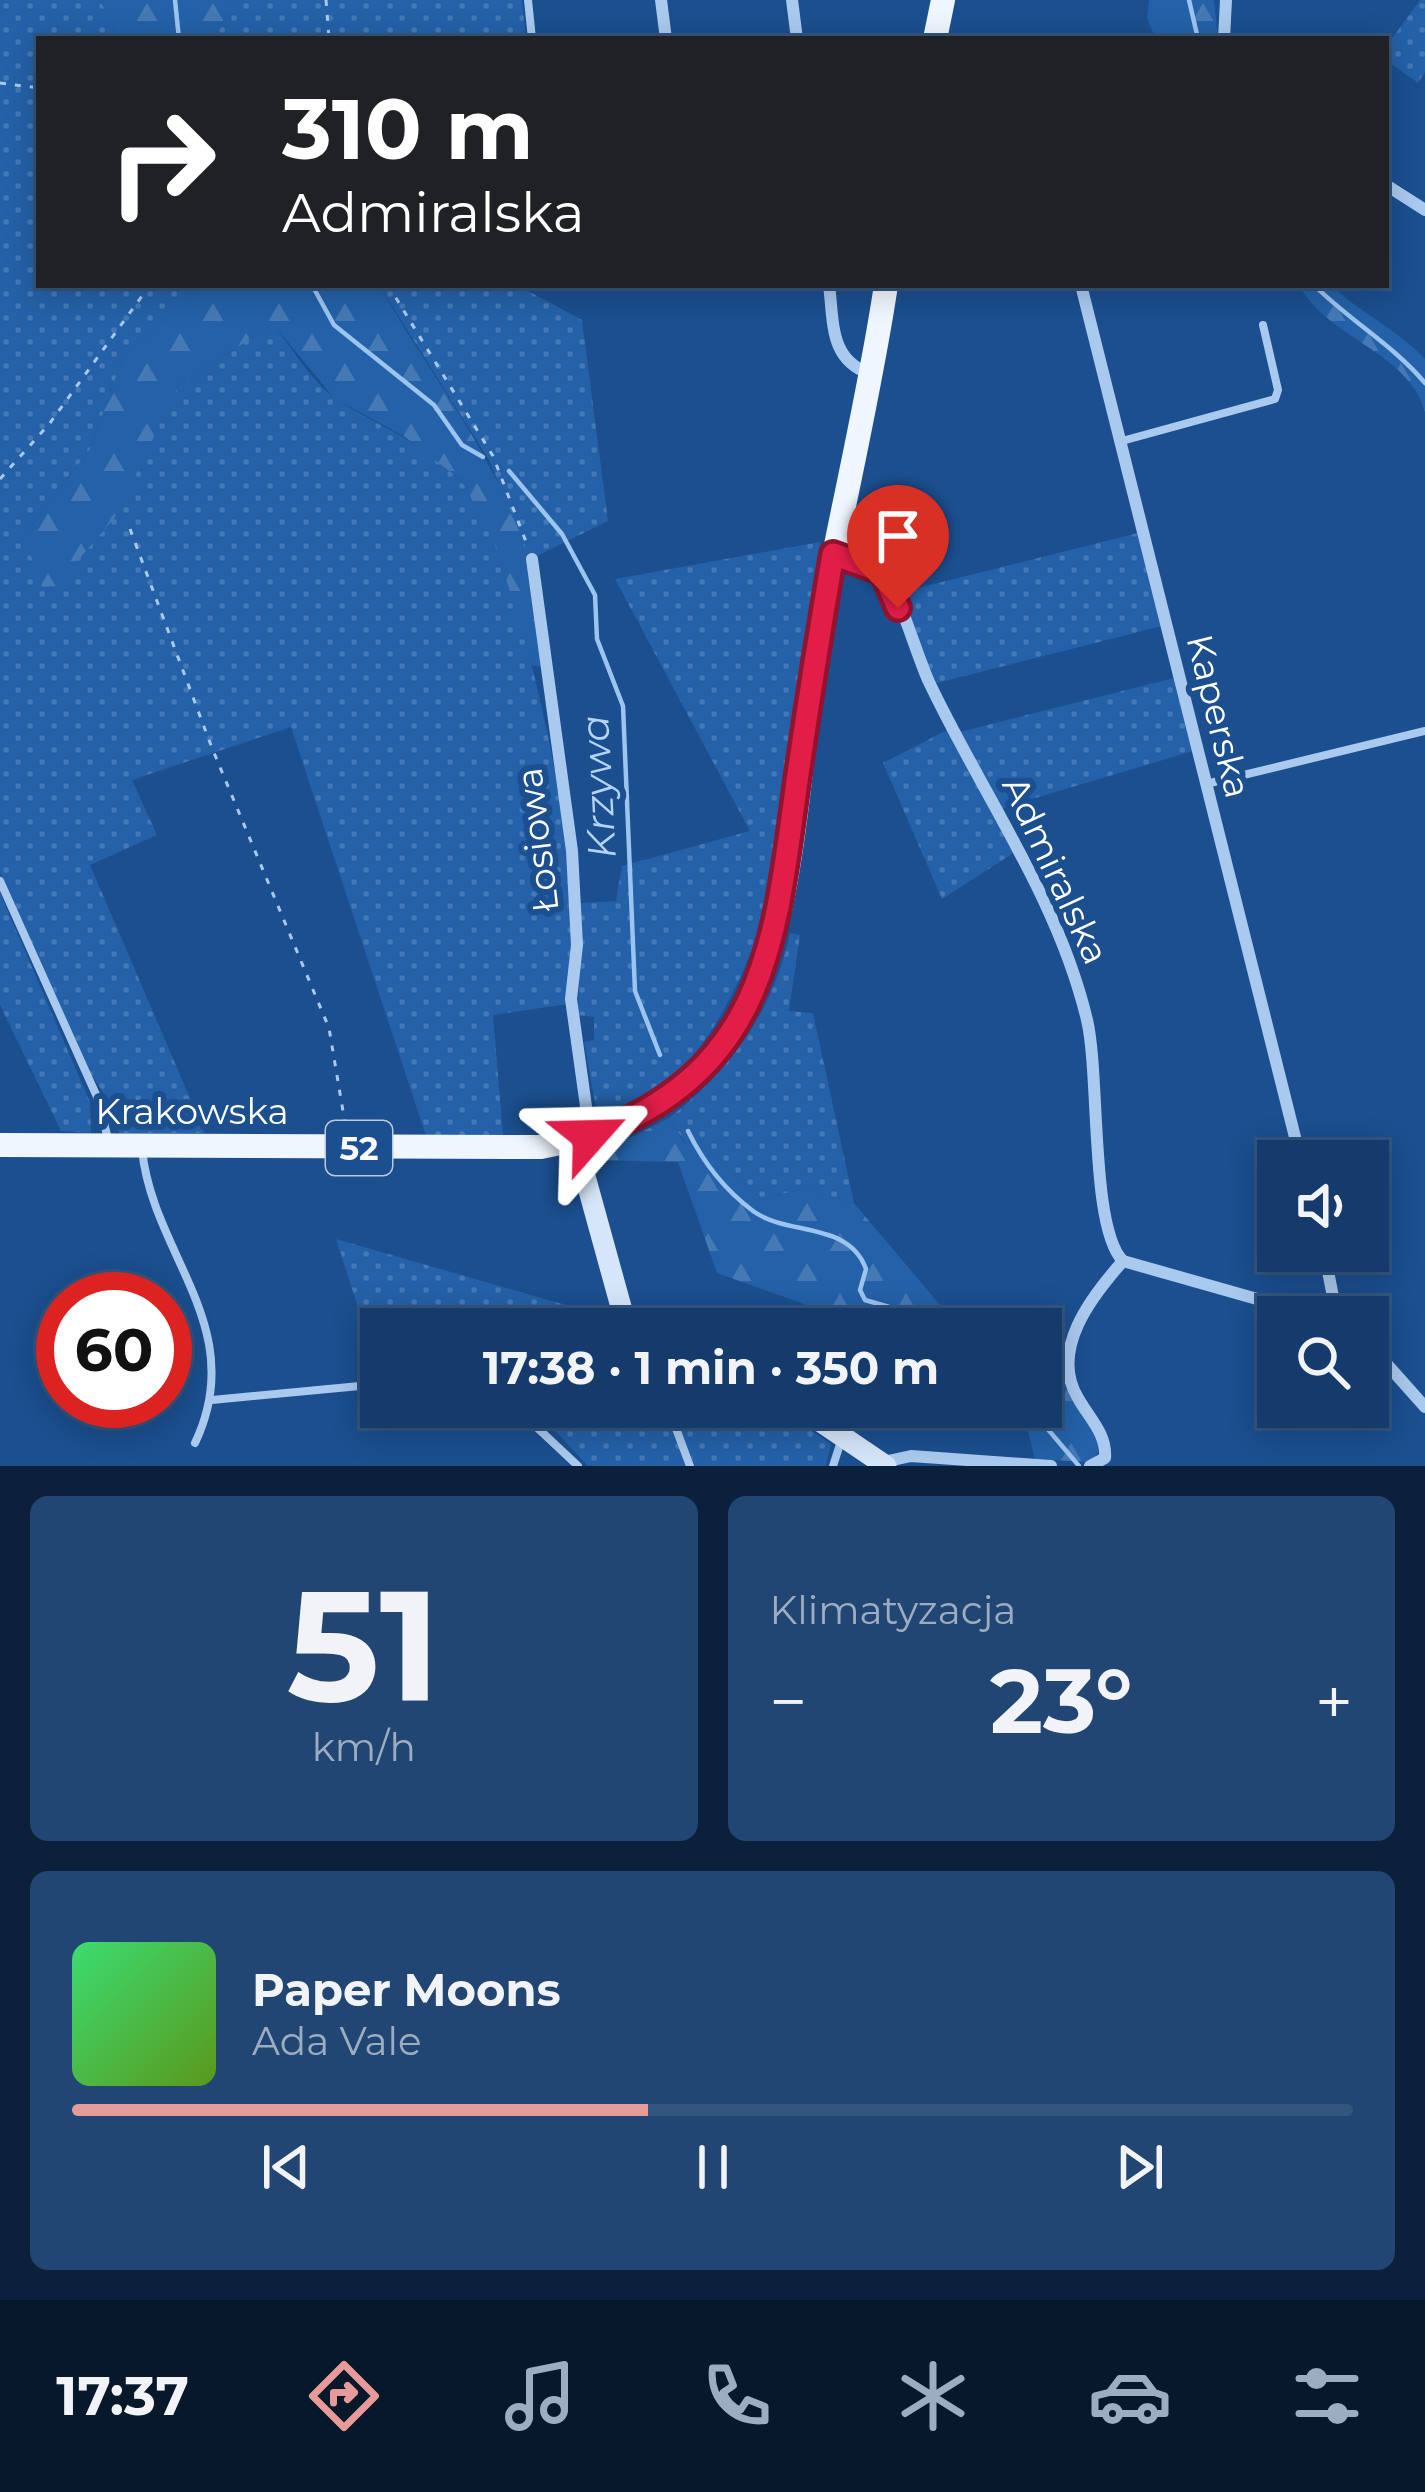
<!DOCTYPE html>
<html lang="pl">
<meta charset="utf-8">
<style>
:root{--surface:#143b6b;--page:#214673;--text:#f1f3f6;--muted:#9dadc1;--line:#33557e;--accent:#e69b98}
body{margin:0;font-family:Montserrat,sans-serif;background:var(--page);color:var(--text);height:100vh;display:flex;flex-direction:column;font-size:45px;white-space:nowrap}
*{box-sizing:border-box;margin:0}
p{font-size:39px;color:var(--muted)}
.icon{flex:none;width:66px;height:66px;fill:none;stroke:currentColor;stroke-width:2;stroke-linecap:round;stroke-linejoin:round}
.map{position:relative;height:1466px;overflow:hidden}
.sheet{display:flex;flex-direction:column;gap:30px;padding:30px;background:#0b203b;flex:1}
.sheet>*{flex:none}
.top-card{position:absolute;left:36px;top:36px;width:1353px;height:252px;border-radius:0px;box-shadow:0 6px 30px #0003,0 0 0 3px var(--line);background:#202124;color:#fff;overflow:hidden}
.tools{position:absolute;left:1257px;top:1140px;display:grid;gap:24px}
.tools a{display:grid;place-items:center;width:132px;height:132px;border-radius:0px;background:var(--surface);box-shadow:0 6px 30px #0003,0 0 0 3px var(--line);font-size:60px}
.speed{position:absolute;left:36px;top:1272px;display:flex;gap:24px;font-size:60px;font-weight:700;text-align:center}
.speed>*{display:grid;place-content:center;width:156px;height:156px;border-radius:50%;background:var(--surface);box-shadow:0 6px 30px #0003,0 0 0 3px var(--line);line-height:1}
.speed .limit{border:18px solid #d22;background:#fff;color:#111}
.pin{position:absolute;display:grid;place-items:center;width:102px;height:102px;color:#fff;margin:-123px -51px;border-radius:50% 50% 50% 0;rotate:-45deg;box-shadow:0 0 12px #0007}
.pin .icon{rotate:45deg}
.me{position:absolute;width:132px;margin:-66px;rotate:65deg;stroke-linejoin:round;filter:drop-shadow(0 0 9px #0008)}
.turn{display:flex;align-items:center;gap:42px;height:252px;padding:0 48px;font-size:54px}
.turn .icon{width:156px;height:156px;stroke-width:2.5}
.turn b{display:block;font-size:84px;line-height:102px}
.big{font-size:90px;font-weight:700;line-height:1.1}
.sheet .tile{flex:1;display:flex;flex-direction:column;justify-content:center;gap:18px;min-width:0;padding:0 42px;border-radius:18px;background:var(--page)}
.sheet .dial{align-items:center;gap:0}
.dial b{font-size:156px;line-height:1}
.song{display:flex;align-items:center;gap:36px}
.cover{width:144px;height:144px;border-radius:18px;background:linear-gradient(135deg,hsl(140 70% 55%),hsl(90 70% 35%))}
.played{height:12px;border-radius:6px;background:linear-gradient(90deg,var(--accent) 45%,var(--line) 45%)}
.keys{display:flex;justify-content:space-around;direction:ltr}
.heat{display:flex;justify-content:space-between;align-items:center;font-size:66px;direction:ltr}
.sheet .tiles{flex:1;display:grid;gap:30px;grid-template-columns:1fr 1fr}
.tile:last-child{grid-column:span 2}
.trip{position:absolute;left:360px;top:1308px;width:702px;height:120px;border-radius:0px;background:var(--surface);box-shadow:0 6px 30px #0003,0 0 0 3px var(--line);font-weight:700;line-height:120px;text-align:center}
.dock{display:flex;height:192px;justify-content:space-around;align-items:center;background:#08182b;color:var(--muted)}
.dock .icon{width:84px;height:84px}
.dock .active{color:var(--accent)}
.dock b{font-size:54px;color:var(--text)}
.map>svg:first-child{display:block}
.grass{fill:url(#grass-dots)}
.forest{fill:url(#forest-firs)}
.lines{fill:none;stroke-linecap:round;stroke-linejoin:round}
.stream{stroke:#9cc4f0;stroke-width:4.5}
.path{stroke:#a9c9ee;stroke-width:3;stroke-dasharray:6 9;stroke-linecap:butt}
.lane{stroke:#a9c9ee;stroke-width:8}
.street{stroke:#a9c9ee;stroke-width:12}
.secondary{stroke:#d6e6fa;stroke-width:21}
.primary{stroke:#f0f6ff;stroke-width:24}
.route-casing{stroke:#92132f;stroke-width:30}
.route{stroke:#e11d48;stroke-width:21}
.labels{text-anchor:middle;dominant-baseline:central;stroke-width:12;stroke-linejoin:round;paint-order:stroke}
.shield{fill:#1b4f8f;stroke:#bbcadd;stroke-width:3}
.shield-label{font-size:33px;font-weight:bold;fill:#fff}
.street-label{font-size:36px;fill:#fff;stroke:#1b4f8f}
.water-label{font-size:39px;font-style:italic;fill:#b5d3f5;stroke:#1b4f8f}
</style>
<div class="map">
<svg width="1425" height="1466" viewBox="0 0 1425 1466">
<defs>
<pattern id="grass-dots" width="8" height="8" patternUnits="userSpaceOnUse" patternTransform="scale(3)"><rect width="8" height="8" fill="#2461a8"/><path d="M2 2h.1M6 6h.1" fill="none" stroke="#4579b5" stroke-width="1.8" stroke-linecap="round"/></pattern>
<pattern id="forest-firs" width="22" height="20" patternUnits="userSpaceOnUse" patternTransform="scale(3)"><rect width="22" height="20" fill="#2461a8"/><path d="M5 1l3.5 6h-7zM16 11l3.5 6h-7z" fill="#4579b5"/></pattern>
</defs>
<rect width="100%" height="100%" fill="#1b4f8f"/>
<g class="grass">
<path d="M0 0H100L114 27 112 39H39V285H202L124 355 90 449 24 536 148 445 178 386 273 324C292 348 312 383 338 400 378 427 429 444 461 481 501 527 513 593 528 650 557 768 581 882 568 1004L493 1015 503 1135 426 1136 291 727 132 780 157 835 90 865 205 1133H119L114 1110 90 1072 0 873Z"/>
<polygon points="234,0 522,0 526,39 215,39"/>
<polygon points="1420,0 1425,0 1425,72 1418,83 1386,60 1386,47"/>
<polygon points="379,285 517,285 582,320 608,521 529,560 489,460"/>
<polygon points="1138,533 1162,626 933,684 898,593"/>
<path d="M820 542 764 917C738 993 689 1102 597 1114L584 1042 594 1040V1017L578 1015 581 903 616 901 622 866 750 831 615 579Z"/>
<polygon points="1174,678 1193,751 1002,808 960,732"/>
<polygon points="947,730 1015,852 942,899 883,763"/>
<polygon points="0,893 90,1102 91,1133 61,1131 0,1005"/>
<path d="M790 933 800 935 789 1011 813 1013 854 1203 804 1188 762 1200 700 1142 685 1143 669 1118C732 1069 773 1011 790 933Z"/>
<polygon points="336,1239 604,1316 612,1308 623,1329 381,1329 381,1379"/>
<polygon points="522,1407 665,1407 686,1466 588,1466 549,1424"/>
<polygon points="672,1407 777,1407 831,1444 826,1466 695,1466"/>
</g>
<g class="forest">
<polygon points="100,0 234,0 215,39 112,39 114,27"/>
<polygon points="1149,0 1214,0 1218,39 1156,39 1147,18"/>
<path d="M202 285H379C430 376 496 454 527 555 537 590 537 631 541 667L532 665 493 535 461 480 405 437 334 398 273 324 178 386 116 516 56 586 42 587 24 536 90 449 124 355Z"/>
<path d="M1299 285H1331C1360 313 1397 329 1425 359V412C1408 351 1329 340 1299 285Z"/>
<polygon points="669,1118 684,1143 700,1142 762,1200 804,1188 854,1203 951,1318 991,1329 874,1329 717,1273 678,1162 598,1160 596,1155"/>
<polygon points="1041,1343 1064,1350 1065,1383 1099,1444 1098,1453 1088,1462 1035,1459 1022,1407 1041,1407"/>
</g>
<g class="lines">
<g class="stream">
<polyline points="175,0 179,39"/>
<polyline points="1189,0 1198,39"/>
<polyline points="312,285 334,325 434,405 462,445 483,457"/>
<path d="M1314 285C1349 320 1394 346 1425 383"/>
<polyline points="509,471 562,534 595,595 597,639 623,706 635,991 660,1055"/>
<path d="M688 1131C703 1162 725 1190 753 1211 787 1236 849 1221 866 1269L860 1290 865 1300 896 1309 934 1329"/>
<polyline points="1029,1407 1079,1466"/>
</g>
<g class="path">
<polyline points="326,0 329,39"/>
<polyline points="0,83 39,88"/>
<polyline points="388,285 493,456 528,547"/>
<polyline points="0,479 50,423 150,285"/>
<polyline points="130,529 212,748 329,1028 346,1129"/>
</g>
<g class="lane">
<polyline points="528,0 532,39"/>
<polyline points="1122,441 1275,399 1278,390 1263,325"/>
<polyline points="1206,784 1425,731"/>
<polyline points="0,881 98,1099 108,1139"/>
<path d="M142 1149C152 1255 250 1327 195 1443"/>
<polyline points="212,1400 381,1384"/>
<polyline points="499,1407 529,1420 578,1466"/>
<polyline points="668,1407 690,1466"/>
<polyline points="833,1466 842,1438"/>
</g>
<g class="street">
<polyline points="661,0 666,39"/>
<polyline points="792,0 797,39"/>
<polyline points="1224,39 1226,0"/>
<polyline points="1386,185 1425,210"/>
<path d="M829 285C834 323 829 359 870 374"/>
<polyline points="1081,285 1301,1161"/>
<path d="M833 554C850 558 872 560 884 573 897 587 918 659 929 682 982 794 1058 898 1087 1020 1100 1075 1090 1228 1123 1261"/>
<polyline points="532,559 572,851 577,945 571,999 590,1135"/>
<polyline points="1324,1251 1337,1317"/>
<polyline points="1123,1261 1321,1317"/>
<polyline points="1368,1343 1425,1407"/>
<polyline points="883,1462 911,1456 1051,1466"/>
<path d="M1090 1466 1105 1458C1107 1434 1089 1418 1078 1398 1049 1350 1092 1296 1123 1261"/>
</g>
<g class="secondary">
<polyline points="575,1140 623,1314 632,1329"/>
<polyline points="799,1407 886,1466"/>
</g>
<g class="primary">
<polyline points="935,39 943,0"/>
<path d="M0 1145 541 1147C625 1131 695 1090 741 1017 796 928 799 750 817 644 838 524 868 405 886 285"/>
</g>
</g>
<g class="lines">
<g class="route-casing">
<path id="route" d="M590 1136C766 1071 775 943 797 781 808 705 820 630 833 554L883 572 898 608"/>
</g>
<use href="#route" class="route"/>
</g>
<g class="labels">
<rect class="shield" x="326" y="1121" width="66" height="54" rx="9"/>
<g class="shield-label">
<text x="359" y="1148">52</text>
</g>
<g class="street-label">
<text transform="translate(1219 716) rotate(76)">Kaperska</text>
<text transform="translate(537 840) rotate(-97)">Łosiowa</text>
<text transform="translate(1056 870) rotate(65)">Admiralska</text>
<text x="192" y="1111">Krakowska</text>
</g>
<g class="water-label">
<text transform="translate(598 787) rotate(-93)">Krzywa</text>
</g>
</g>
</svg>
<div class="tools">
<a><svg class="icon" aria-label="sound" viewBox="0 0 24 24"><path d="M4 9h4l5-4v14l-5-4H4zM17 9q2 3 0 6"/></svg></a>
<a><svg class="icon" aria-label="search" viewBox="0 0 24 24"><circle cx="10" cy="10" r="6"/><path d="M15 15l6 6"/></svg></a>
</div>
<div class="speed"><div class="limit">60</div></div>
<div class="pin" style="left:898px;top:608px;background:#d93025"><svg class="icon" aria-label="arrive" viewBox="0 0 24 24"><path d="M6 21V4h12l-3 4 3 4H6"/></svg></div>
<svg class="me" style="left:590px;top:1136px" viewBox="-20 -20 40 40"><path d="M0-17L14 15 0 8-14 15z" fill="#e11d48" stroke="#fff" stroke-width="4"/></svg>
<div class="trip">17:38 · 1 min · 350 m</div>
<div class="top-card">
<div class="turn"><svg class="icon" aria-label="right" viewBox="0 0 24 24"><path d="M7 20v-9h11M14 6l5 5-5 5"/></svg><div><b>310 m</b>Admiralska</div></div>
</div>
</div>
<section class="sheet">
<div class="tiles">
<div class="tile dial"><b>51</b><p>km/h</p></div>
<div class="tile"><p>Klimatyzacja</p>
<div class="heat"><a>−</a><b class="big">23°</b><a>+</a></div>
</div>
<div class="tile">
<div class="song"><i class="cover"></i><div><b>Paper Moons</b><p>Ada Vale</p></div></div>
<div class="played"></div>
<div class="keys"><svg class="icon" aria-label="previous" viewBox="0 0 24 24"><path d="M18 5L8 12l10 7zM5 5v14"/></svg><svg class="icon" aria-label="pause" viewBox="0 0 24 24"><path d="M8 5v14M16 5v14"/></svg><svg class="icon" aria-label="next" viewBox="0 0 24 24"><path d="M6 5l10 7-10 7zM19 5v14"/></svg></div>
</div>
</div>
</section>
<nav class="dock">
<b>17:37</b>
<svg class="icon active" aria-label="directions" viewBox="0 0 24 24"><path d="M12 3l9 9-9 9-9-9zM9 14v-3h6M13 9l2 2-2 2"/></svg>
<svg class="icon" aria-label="music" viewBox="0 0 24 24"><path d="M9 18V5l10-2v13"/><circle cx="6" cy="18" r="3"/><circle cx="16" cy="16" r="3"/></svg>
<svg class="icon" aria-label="phone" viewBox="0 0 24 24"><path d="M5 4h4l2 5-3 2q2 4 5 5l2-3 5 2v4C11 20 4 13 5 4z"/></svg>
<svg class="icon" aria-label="climate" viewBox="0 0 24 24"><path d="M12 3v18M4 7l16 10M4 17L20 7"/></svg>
<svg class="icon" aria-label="car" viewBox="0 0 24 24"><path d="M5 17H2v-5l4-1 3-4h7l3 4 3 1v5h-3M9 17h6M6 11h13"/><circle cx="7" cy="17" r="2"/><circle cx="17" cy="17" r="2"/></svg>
<svg class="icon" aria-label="filters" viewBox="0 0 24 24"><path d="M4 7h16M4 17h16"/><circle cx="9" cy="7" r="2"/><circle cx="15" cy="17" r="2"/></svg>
</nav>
